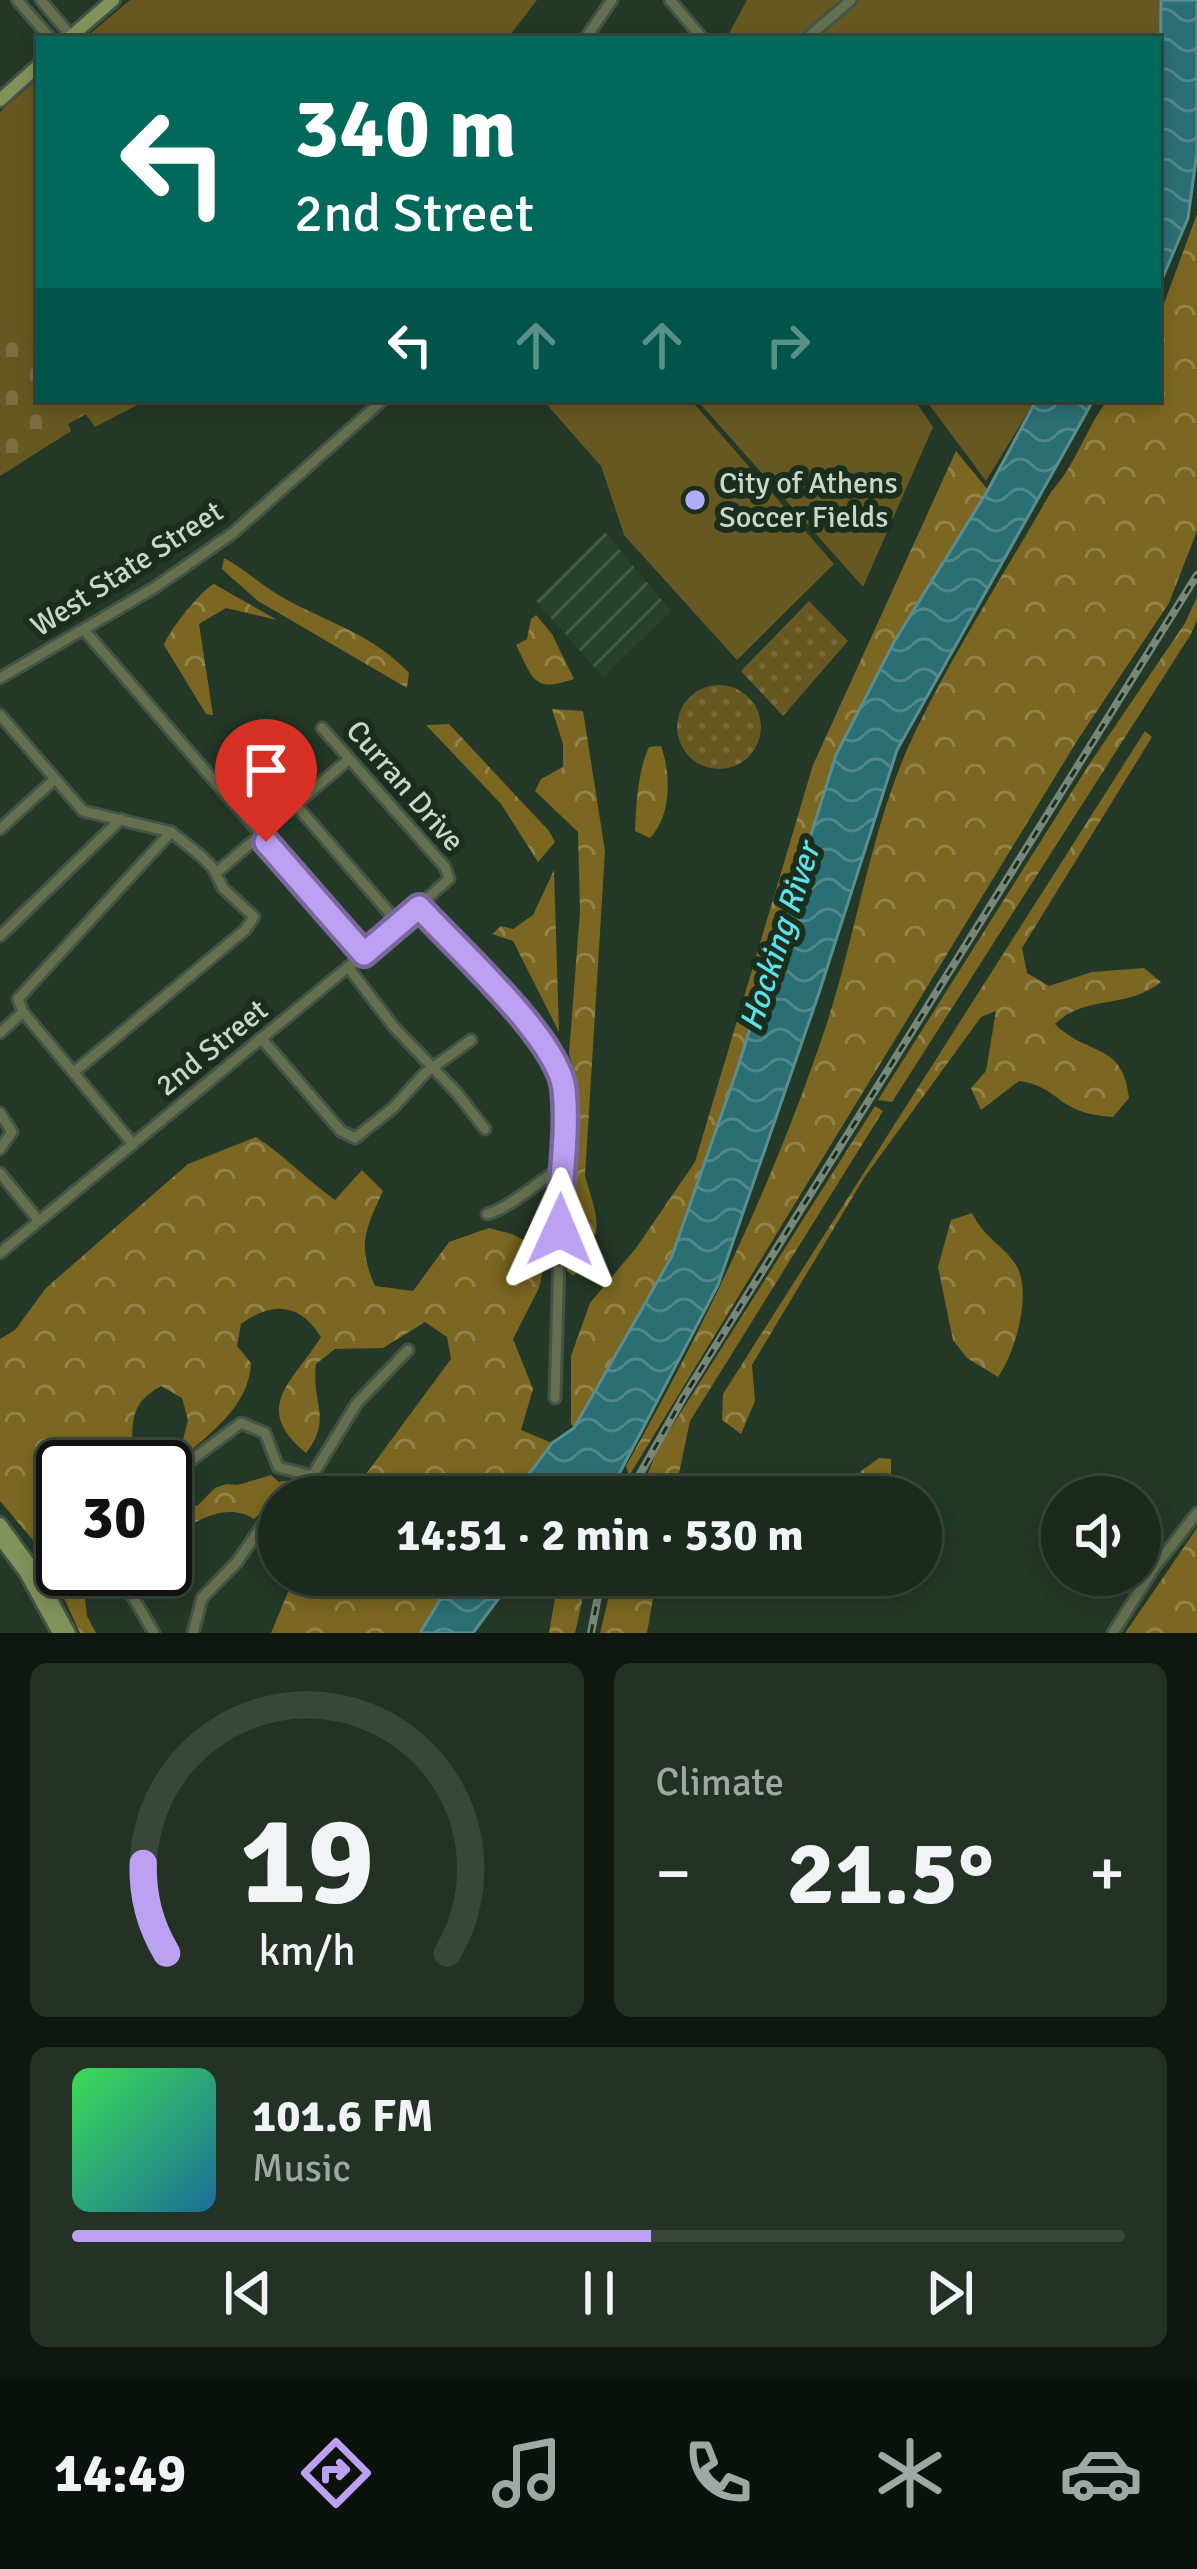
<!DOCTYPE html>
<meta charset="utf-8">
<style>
:root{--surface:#1b2a1d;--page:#243226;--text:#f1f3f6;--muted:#a0a7a4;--line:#39463b;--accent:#bca0f2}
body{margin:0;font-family:Signika,sans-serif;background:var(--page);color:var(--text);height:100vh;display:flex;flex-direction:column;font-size:45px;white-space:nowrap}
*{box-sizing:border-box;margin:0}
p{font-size:39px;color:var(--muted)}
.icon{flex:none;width:66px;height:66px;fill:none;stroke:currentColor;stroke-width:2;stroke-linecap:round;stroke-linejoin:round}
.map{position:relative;height:1633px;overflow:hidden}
.sheet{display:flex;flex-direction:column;gap:30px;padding:30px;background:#0f1710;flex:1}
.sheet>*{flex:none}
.guide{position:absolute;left:36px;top:36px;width:1125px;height:366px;border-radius:0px;box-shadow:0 6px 18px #0003,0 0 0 3px var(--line);background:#00695c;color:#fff;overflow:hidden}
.tools{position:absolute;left:1041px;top:1476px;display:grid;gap:24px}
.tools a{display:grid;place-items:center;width:120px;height:120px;border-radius:50%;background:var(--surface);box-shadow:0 6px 18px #0003,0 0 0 3px var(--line);font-size:60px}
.speed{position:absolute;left:36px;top:1440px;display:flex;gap:24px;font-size:60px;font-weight:700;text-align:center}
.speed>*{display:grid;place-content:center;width:156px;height:156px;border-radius:50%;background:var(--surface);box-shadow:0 6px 18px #0003,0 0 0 3px var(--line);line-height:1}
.speed .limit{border:6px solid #111;border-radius:18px;background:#fff;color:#111}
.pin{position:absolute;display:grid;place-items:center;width:102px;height:102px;color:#fff;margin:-123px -51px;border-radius:50% 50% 50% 0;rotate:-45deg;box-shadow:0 0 12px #0007}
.pin .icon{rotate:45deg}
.me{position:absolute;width:132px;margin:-66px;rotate:1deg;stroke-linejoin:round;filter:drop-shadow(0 0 9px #0008)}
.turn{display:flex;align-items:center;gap:42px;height:252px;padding:0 60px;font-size:54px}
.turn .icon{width:156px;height:156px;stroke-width:2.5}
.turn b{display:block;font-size:84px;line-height:102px}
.lanes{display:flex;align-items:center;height:114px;padding:0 60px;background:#0003;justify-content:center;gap:60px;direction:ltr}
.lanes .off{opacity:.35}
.big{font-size:90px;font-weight:700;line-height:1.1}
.sheet .widget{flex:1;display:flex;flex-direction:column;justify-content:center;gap:18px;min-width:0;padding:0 42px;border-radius:18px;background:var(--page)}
.sheet .dial{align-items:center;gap:0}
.dial svg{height:312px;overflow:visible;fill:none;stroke:var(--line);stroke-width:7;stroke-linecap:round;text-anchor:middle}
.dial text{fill:var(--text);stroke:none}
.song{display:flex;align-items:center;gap:36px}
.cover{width:144px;height:144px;border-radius:18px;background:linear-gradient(135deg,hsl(130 70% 55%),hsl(200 70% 35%))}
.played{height:12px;border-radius:6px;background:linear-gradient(90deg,var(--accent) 55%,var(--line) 55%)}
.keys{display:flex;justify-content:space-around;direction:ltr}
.heat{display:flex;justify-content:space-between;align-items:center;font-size:66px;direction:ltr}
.sheet .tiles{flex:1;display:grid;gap:30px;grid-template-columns:1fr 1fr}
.widget:last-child{grid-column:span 2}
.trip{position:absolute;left:258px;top:1476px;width:684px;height:120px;border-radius:60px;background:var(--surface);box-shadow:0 6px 18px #0003,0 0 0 3px var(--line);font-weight:700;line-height:120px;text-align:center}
.dock{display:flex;height:192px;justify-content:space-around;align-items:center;background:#0b110c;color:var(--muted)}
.dock .icon{width:84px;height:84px}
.dock .active{color:var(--accent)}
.dock b{font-size:54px;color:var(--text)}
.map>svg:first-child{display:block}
.industrial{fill:url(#industrial-furrows)}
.green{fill:#675822}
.forest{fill:url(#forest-crowns)}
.cemetery{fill:url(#cemetery-stones)}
.garden{fill:url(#garden-dots)}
.water{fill:url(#water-waves);stroke:#5b8e8f;stroke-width:3}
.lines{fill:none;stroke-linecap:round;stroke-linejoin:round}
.street-casing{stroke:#425445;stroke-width:15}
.secondary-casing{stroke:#425445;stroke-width:18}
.street{stroke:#66704e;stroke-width:9}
.secondary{stroke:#83925b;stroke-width:12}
.rail-casing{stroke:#778779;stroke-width:8}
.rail{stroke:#1a2e1d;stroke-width:3;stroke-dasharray:9;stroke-linecap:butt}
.route-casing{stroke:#7a689d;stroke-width:30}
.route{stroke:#bca0f2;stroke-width:21}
.poi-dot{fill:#b1adfa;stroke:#1a2e1d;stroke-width:4.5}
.labels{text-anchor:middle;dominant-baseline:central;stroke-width:12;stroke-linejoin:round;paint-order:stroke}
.poi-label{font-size:30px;fill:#cad6cb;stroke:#1a2e1d;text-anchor:start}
.street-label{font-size:30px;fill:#cad6cb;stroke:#1a2e1d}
.water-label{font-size:33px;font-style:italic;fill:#5ce0ec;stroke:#1a2e1d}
</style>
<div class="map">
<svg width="1197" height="1633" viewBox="0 0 1197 1633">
<defs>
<pattern id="industrial-furrows" width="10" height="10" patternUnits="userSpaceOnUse" patternTransform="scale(3)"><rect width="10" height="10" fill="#27422b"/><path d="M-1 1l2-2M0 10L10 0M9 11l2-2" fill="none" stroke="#455d48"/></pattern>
<pattern id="forest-crowns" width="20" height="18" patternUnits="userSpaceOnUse" patternTransform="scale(3)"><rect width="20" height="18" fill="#7b6721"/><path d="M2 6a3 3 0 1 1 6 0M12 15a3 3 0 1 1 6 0" fill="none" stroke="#92834a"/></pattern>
<pattern id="cemetery-stones" width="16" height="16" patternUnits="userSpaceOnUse" patternTransform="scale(3)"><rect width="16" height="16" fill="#675822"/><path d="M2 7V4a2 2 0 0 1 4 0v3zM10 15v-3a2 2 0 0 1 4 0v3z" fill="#7b6f41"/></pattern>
<pattern id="garden-dots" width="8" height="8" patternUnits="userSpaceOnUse" patternTransform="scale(3)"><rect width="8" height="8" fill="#675822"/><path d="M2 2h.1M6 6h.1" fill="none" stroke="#7b6f41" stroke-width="1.8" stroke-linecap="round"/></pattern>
<pattern id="water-waves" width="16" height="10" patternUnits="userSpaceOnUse" patternTransform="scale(3)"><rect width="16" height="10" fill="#2b6f75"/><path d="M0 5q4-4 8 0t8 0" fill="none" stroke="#52898d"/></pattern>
</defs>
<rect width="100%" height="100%" fill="#243827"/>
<polygon class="industrial" points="605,532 671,611 603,677 536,601"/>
<g class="green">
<polygon points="130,0 537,0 507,39 84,39"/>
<polygon points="747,0 1161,0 1158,77 1158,39 726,39"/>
<polygon points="39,78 39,358 0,314 0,112"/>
<polygon points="75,399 149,399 95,427"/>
<polygon points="542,399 690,399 834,564 737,660 624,535 601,466"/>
<polygon points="696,399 914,399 933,427 863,587"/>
<polygon points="925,399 1036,399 986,481"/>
</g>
<g class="forest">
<path d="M1197 214V531L1169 603 1077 741 629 1476 626 1466C705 1326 775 1179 826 1026 858 929 871 823 916 730 956 648 1006 571 1051 492 1077 463 1085 430 1108 399H1158V320Z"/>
<polygon points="956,451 988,490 894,642 836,755 737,1070 672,1256 574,1428 571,1424 571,1356 590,1303 636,1248 695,1162 813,765"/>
<path d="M224 558C246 570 265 588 287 600 330 623 375 636 409 673L407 688 258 601 222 569Z"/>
<path d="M214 584 277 620 226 608 199 624 213 715 206 714 164 645C168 632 202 589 214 584Z"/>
<polygon points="1197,597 1197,620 1191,634 892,1102 878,1100 1088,766 1185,623"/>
<path d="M536 615 552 634 574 679C533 693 533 679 516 645L527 639 531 619Z"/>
<path d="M552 709 583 711 605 851 585 1176C601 1229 603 1229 574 1276L567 1271 564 1132 579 1118 576 1078 569 1054 580 911 578 832 535 791 541 779 563 767V744Z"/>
<polygon points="449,724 549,831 555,842 538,862 501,804 426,725"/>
<path d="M1145 731 1152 737 1022 948 1027 973 1049 986 1092 972 1144 968 1161 982C1126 1010 1086 994 1055 1024 1088 1057 1123 1041 1129 1098L1113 1117C1103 1116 1092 1115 1083 1112 1054 1102 1053 1086 1019 1081L981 1110 971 1088 986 1071 996 1011 981 1017 864 1178 752 1365 755 1401 741 1434 722 1420 723 1394Z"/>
<path d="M661 746C671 775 672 814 650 838L635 831C636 805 638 770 649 747Z"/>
<polygon points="554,870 559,1032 513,941 492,934 501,926 513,929 533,915"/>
<polygon points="875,1106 883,1111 690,1421 674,1497 639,1497 657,1450"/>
<path d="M256 1137C285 1156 307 1180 335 1200L362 1170 383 1191C365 1230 357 1245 375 1286L413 1291 449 1242 489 1228 512 1234 547 1252 539 1288 513 1339 533 1389 521 1430 552 1443 512 1497H349L451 1359 447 1337 425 1322 383 1348 335 1349 316 1364C311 1404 333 1418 306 1453 250 1407 294 1381 321 1337 300 1303 272 1301 241 1324L237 1346 251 1363C249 1408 208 1434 177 1463L188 1420 182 1398 161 1386C122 1408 137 1429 130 1467H63V1569H82L87 1616 96 1633H80L43 1552 0 1501V1339L15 1330 46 1288 188 1164Z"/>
<path d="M972 1213C985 1239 1004 1246 1016 1265 1033 1292 1015 1354 998 1377L967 1358 953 1340 938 1267 951 1220Z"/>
<polygon points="879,1458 891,1459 891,1497 851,1497 861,1471"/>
<path d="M271 1475 279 1482 299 1479 254 1519C225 1500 189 1524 165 1543V1514L198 1505 215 1488 226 1484 238 1485Z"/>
<polygon points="1197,1528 1197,1633 1125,1633"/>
<polygon points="295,1575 455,1575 420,1633 271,1633"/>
<polygon points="559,1575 588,1575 575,1633 549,1633"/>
<polygon points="614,1575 657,1575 647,1633 600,1633"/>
</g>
<polygon class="cemetery" points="0,314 39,358 39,399 75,399 88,413 68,424 71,431 0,476"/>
<g class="garden">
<polygon points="809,601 848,641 783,716 741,671"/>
<circle cx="719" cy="727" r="42"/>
</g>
<g class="water">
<polygon points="1161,0 1197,0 1197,152 1188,218 1158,289"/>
<polygon points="1037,399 1094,399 897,750 819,993 718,1285 607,1497 512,1497 552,1443 574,1428 672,1256 737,1070 836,755 894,642 988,490"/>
<polygon points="455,1575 516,1575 473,1633 420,1633"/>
</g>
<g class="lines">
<g class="street-casing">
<g id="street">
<polyline points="17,0 51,39"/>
<polyline points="41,0 71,36"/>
<polyline points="670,0 703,39"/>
<polyline points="585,39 612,0"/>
<polyline points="806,39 851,0"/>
<polyline points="84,630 364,954"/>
<polyline points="0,678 154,588 233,533 384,399"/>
<polyline points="0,715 83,811 171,832 200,855 213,868 223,888 254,917 245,930 74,1072"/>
<polyline points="296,805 399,924"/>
<polyline points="0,829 55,779"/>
<polyline points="216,873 349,759"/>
<polyline points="419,907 513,1005 538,1039 564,1085 555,1398"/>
<polyline points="0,936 121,819"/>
<polyline points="348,967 394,1027 457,1093 485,1129"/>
<polyline points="0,1033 23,1012"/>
<polyline points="261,1038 341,1131 355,1138 393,1108 425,1073 471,1040"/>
<polyline points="0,1113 12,1132 0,1149"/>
<polyline points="133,1144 23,1012 18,999 171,832"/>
<polyline points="0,1173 39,1221"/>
<path d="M487 1214C506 1210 540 1181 560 1168"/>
<polyline points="0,1253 364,954 449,879 445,867 322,728"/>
<polyline points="165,1480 241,1423 265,1433 278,1467 312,1476"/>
<polyline points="285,1497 312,1476 357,1403 408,1350"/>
<polyline points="109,1569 133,1597 154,1633"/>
<polyline points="193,1633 202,1598 237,1562 279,1501"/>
<polyline points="1113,1633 1154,1568 1197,1513"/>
</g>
</g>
<g class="secondary-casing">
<g id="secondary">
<polyline points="68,39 113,0"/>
<polyline points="0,100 39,65"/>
<polyline points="0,1524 38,1576 69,1633"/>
<polyline points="0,1538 26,1573 59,1633"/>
</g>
</g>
<use href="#street" class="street"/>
<use href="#secondary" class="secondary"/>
<g class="rail-casing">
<g id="rail">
<polyline points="627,1497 683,1398 1197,575"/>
<polyline points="591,1633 602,1575"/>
</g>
</g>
<use href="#rail" class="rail"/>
</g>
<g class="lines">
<g class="route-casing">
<path id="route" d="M266 842 364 954 419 907C455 947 558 1038 564 1089 569 1135 559 1184 560 1230"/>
</g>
<use href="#route" class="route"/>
</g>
<circle class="poi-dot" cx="695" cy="500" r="12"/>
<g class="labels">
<g class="poi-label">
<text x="719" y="483">City of Athens<tspan x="719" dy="34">Soccer Fields</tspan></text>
</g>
<g class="street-label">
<text transform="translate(127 569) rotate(-33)">West State Street</text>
<text transform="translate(405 786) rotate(49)">Curran Drive</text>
<text transform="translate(212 1048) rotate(-39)">2nd Street</text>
</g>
<g class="water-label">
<text transform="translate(780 937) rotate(-72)">Hocking River</text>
</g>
</g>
</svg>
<div class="tools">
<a><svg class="icon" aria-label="sound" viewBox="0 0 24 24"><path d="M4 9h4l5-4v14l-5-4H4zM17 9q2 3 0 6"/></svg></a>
</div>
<div class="speed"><div class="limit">30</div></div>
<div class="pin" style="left:266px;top:842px;background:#d93025"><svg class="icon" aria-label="arrive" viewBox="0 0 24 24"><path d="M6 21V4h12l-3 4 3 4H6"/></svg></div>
<svg class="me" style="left:560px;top:1230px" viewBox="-20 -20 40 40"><path d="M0-17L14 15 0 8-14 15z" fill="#bca0f2" stroke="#fff" stroke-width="4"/></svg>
<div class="trip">14:51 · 2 min · 530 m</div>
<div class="guide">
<div class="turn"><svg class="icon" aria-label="left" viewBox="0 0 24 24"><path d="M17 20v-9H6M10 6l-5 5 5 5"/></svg><div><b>340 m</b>2nd Street</div></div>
<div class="lanes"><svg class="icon" aria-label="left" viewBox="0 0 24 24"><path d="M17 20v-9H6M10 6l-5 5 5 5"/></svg><svg class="icon off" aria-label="ahead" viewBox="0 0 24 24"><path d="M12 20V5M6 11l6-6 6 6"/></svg><svg class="icon off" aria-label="ahead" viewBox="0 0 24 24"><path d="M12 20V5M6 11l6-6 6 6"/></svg><svg class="icon off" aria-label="right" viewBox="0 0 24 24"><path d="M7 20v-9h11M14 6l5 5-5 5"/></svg></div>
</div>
</div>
<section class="sheet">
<div class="tiles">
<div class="widget dial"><svg viewBox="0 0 100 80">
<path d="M14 69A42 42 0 1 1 86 69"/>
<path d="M14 69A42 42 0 0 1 8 46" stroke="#bca0f2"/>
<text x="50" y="56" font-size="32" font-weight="700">19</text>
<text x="50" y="72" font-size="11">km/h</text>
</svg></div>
<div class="widget"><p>Climate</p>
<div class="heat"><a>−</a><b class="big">21.5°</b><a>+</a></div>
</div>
<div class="widget">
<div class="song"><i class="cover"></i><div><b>101.6 FM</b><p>Music</p></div></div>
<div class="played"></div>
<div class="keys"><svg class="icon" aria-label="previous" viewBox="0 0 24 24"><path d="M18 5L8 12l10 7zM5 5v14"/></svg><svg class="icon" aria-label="pause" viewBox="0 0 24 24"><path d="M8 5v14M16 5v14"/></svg><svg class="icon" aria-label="next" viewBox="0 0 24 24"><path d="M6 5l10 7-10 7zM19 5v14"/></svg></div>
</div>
</div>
</section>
<nav class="dock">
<b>14:49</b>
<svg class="icon active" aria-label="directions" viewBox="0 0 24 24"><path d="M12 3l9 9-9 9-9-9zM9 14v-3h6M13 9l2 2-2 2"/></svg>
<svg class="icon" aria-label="music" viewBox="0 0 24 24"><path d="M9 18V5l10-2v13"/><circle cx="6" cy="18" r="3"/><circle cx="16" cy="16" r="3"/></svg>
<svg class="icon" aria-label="phone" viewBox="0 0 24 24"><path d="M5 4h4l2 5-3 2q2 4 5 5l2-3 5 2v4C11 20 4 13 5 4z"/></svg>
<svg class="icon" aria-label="climate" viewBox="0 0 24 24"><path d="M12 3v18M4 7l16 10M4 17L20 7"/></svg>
<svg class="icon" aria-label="car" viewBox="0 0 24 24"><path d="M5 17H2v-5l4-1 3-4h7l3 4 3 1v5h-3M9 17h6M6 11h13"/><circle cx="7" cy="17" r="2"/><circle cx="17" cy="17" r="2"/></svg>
</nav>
